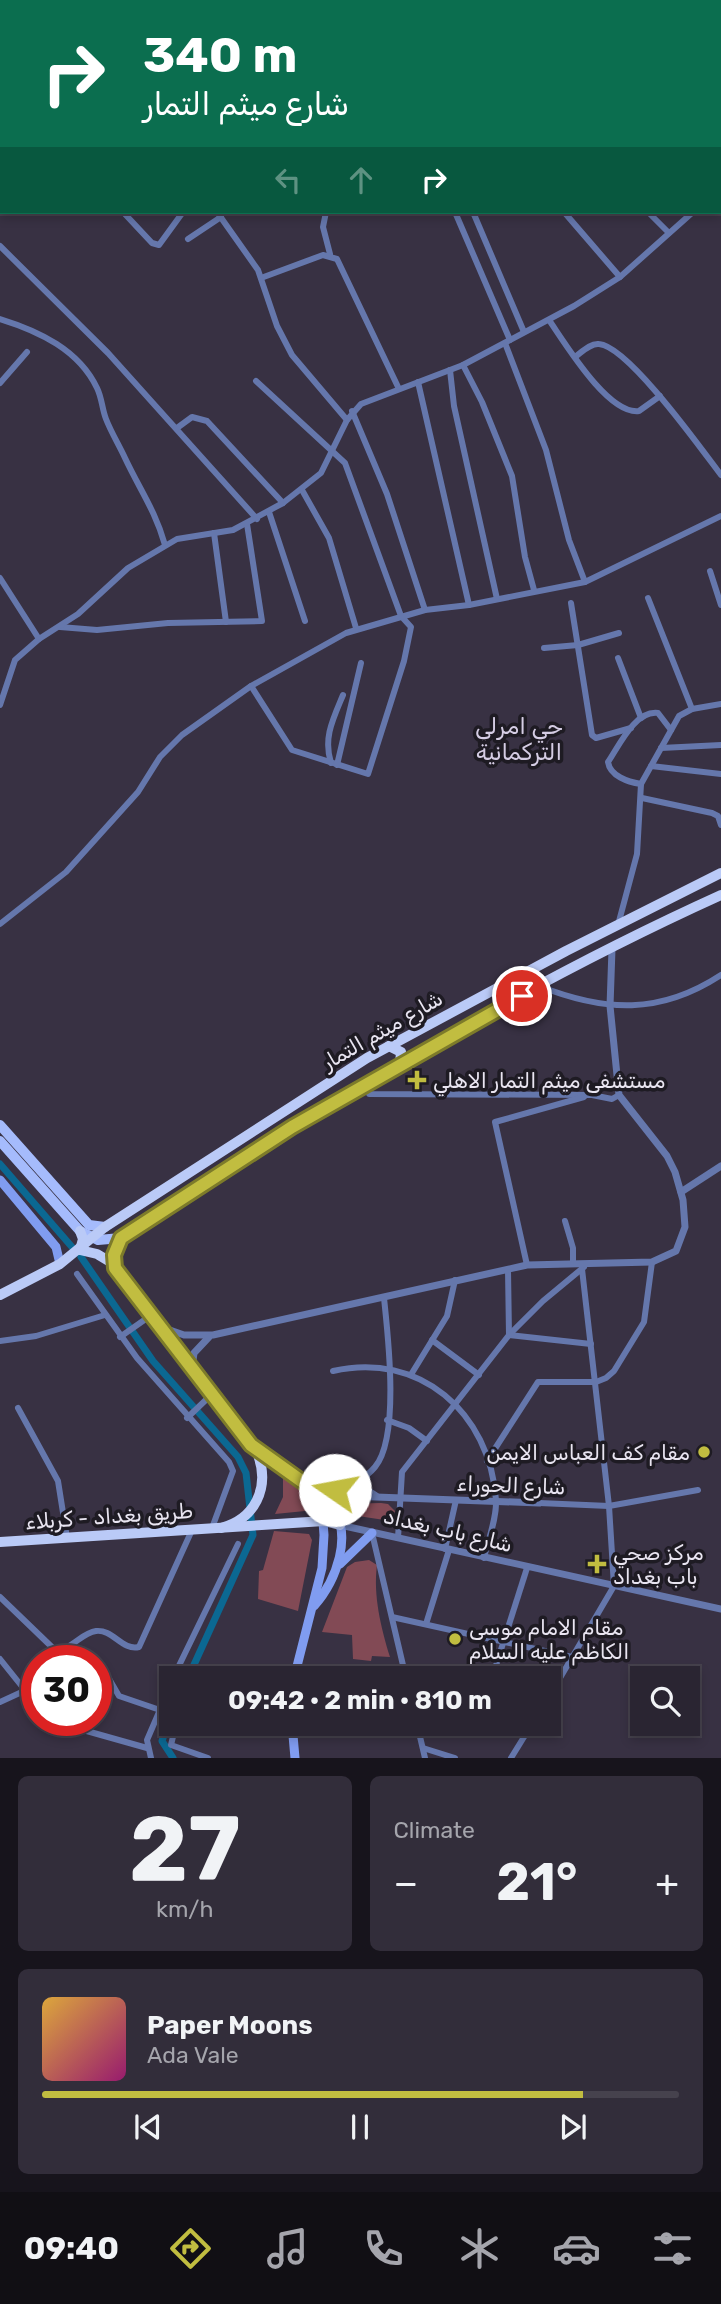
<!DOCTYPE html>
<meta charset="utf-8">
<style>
:root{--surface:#2a2532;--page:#322d3a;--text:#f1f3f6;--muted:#a5a5ac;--line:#46424d;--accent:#c1bd40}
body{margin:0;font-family:Rubik,Vazirmatn,sans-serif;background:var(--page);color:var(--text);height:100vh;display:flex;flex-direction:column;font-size:26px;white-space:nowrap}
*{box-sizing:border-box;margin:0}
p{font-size:23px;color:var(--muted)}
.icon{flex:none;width:38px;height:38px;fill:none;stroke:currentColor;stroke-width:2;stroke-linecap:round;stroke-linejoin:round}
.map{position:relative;height:1758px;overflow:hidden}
.drawer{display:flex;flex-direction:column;gap:18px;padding:18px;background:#17141c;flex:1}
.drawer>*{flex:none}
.guide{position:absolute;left:0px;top:0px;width:721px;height:214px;box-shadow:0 4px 10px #0003,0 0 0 2px var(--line);background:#0b6e4f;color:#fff;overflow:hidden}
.tools{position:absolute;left:630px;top:1666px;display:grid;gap:14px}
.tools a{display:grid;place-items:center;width:70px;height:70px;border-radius:0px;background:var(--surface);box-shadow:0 4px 10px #0003,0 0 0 2px var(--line);font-size:35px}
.speed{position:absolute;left:21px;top:1645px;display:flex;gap:14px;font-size:35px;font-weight:700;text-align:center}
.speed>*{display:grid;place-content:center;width:91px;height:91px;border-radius:50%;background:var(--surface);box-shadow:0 4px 10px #0003,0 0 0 2px var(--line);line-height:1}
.speed .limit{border:10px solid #d22;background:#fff;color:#111}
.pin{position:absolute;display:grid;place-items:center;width:60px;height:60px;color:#fff;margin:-30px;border:4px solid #fff;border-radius:50%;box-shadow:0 2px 7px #0007}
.me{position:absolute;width:77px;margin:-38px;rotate:282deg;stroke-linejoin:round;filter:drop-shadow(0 0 5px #0008)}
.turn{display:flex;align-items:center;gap:24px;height:147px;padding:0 28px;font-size:32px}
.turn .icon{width:91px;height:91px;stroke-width:2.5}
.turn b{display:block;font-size:49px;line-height:60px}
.lanes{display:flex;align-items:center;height:66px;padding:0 28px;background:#0003;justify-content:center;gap:35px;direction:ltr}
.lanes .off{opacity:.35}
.big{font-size:52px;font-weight:700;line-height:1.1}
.drawer .card{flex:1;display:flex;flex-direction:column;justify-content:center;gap:10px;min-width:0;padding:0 24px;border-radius:10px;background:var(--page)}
.drawer .dial{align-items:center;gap:0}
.dial b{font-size:91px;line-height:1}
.song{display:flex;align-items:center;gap:21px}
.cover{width:84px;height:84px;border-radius:10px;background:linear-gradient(135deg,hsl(40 70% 55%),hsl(320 70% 35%))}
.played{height:7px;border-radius:4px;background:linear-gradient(90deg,var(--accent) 85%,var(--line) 85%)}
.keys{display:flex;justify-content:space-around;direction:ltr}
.heat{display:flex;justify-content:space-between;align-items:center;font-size:38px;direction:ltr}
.drawer .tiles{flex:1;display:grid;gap:18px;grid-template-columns:1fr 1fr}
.card:last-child{grid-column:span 2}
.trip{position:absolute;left:159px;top:1666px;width:402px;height:70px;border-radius:0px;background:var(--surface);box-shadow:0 4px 10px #0003,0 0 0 2px var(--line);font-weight:700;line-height:70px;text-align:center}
.tab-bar{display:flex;height:112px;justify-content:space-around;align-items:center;background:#110f14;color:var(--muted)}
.tab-bar .icon{width:49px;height:49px}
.tab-bar .current{color:var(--accent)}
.tab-bar b{font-size:32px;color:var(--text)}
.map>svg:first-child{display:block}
.green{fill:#824a55}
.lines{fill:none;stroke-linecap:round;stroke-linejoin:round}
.canal{stroke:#0b6892;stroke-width:7}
.minor{stroke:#6577ac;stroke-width:6}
.tertiary{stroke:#6577ac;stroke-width:7}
.secondary{stroke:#809cf0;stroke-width:9}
.primary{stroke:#a5bbfc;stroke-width:10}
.trunk{stroke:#bacaf7;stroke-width:10}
.route-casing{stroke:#7d7b2a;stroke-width:18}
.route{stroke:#c1bd40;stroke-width:12}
.poi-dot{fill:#c1bd40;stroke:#1e1b23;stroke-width:2.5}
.labels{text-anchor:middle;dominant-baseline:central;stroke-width:7;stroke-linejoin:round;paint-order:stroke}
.street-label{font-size:21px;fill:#e9e5f1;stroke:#1e1b23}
.poi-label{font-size:21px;fill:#e9e5f1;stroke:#1e1b23;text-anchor:start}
.neighbourhood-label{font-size:23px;fill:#d5cde4;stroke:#1e1b23}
</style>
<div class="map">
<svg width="721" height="1758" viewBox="0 0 721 1758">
<rect width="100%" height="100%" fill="#383143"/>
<g class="green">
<polygon points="283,1475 319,1500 315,1510 275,1514 283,1497"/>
<polygon points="381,1503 388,1504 395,1511 391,1521 358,1516 345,1519 338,1509 343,1504"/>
<polygon points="274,1531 309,1534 312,1540 298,1611 258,1599 259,1571 263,1570"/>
<path d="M369 1560 377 1565C373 1595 381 1628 390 1657L372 1656 371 1661 353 1659 352 1635 322 1632 347 1567 355 1562Z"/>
</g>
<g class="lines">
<g class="canal">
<polyline points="0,1164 72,1247"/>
<polyline points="81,1257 153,1361 238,1457 246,1473 253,1535 188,1678"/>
<polyline points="172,1712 162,1741 173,1758"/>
</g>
<g class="minor">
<polyline points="192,0 193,2"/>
<polyline points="260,0 261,2"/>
<polyline points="350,0 352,2"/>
<polyline points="405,0 408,2"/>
<polyline points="492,0 495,2"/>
<polyline points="544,0 545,2"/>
<polyline points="77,2 80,0"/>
<polyline points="136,2 139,0"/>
<polyline points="285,2 287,0"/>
<polyline points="606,2 607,1"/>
<polyline points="719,97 721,98"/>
<polyline points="719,135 721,136"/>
<polyline points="719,173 721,168"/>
<polyline points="719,183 721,183"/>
<polyline points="123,212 152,243 159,245 183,212"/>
<polyline points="217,212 258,270 277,326 292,355 347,420"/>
<polyline points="326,212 323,227 330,254"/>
<polyline points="455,212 510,340"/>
<polyline points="473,212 524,332"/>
<polyline points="564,212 620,277"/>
<polyline points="648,212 669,233"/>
<polyline points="188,239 221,217"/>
<polyline points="0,246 108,353 257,519"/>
<polyline points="261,278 323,255 337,259 399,389"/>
<path d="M0 319C39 331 79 350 97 388 102 398 102 409 106 419 111 432 119 445 125 458 140 490 155 510 165 545"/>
<path d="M549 320C565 343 608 415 639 411L660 396"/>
<polyline points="505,343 546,450 569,540 585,582"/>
<path d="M575 357C582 352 590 343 599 344 628 346 702 450 721 475"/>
<polyline points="463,365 482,402 512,476 525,557 534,590"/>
<polyline points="450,370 454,406 497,599"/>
<polyline points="418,382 469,605"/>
<polyline points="0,383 27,352"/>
<polyline points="352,411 387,494 425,610"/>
<polyline points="177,428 192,417 207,421 283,503"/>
<polyline points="302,490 329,538 356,628"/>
<polyline points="269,512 305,621"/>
<polyline points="214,533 226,622"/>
<polyline points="710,571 721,605"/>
<polyline points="0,578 39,639"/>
<polyline points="648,598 692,709"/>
<polyline points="571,603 592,735 596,738 631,728"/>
<polyline points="60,627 97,630 168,623 262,621 247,524"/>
<polyline points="544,648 578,645 619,633"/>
<polyline points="618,658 641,718"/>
<polyline points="251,686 292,750 368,774 404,661 411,627 401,616 345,463 256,381"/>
<polyline points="0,705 15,660 39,639 78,614 128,568 177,539 233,530 283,503 321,473 347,420 361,404 463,365 574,306 620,277 693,212"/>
<polyline points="661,748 721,745"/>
<path d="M331 763C323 738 333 719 343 695"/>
<polyline points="337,765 361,663"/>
<polyline points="651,766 721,774"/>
<path d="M641 784C628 782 610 776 608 762 619 746 635 710 658 713L671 730"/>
<polyline points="642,798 712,813 718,816 721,825"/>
<polyline points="0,924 66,872 138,792 160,757 182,735 251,686 346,633 425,610 469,605 585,582 721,516"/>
<polyline points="618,925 637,854 641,784 679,716 692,709 721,704"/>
<path d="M539 986C605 1012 660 1015 721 975"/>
<polyline points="364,1084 369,1094 592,1095 612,1099 619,1095"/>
<polyline points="565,1221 573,1248 573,1264"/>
<polyline points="527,1265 495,1122 584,1097"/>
<polyline points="508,1270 509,1335 591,1344"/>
<polyline points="77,1274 137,1358 229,1462 233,1471 212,1528"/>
<polyline points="120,1337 150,1316"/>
<polyline points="432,1340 479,1375"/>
<polyline points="0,1341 36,1336 105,1315"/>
<path d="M333 1371C419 1351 490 1412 496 1500 497 1518 488 1540 484 1558"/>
<polyline points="412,1373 447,1316 455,1280"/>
<polyline points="18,1408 58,1481 67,1538"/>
<polyline points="187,1418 211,1395"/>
<polyline points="387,1420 409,1428 427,1441"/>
<polyline points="487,1461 538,1382 596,1382 606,1378 614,1371 644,1322 652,1262"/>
<path d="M323 1495C341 1488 362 1483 375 1467 400 1437 388 1336 384 1298"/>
<polyline points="539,1503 609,1506 698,1490"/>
<polyline points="372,1533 406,1678"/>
<polyline points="398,1538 402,1472 509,1335 543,1301 584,1267"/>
<polyline points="445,1549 456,1500"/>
<path d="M0 1597 55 1650C72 1650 81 1633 96 1631 113 1629 122 1651 139 1647L192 1530"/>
<polyline points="392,1617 572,1657"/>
<polyline points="426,1624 449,1550"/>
<polyline points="0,1659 24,1689"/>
<polyline points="96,1671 108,1677 119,1696 160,1710"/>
<polyline points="173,1678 238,1544"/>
<polyline points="199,1678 200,1676"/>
<polyline points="492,1678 527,1568"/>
<polyline points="550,1695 614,1586 609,1506 582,1269"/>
<polyline points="0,1702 37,1685"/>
<polyline points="176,1724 171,1745 208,1758"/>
<polyline points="417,1724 425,1758"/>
<polyline points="76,1728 147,1748"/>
<polyline points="423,1748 455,1758"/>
<polyline points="151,1758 147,1740 172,1682"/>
<polyline points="511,1758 532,1724"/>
</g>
<g class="tertiary">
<polyline points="681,1192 721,1166"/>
<polyline points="164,1328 184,1335 213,1335 527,1265 652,1262 676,1251 685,1227 683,1200 675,1172 667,1156 619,1095 610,1006 612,949"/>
<polyline points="192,1368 194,1353 209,1337"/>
<polyline points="366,1476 367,1490 376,1496"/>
<polyline points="322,1495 539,1503"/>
<polyline points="340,1525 721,1609"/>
</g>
<g class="secondary">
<polyline points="0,1180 56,1247 60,1264"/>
<path d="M253 1446C275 1462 316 1484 331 1505 354 1535 336 1581 314 1606"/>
<polyline points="340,1564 372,1533"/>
<polyline points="294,1678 322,1568 324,1535 321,1495"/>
<polyline points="292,1724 295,1758"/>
</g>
<g class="primary">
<polyline points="0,1125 89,1225 105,1227"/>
<polyline points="0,1141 80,1231 98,1240 121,1238"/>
</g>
<g class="trunk">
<polyline points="389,1046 401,1052 400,1065"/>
<path d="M80 1250 97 1254 112 1263 258 1455C270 1488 255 1519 221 1528"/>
<polyline points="80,1250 83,1239 80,1231"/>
<path d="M115 1268 114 1255 121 1238C313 1112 511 990 721 895"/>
<polyline points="0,1295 60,1264 105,1227 367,1058 566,951 721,873"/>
<polyline points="0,1542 324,1521 340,1525"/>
</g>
</g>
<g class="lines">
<g class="route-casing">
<polyline id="route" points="335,1490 321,1495 251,1445 115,1268 114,1255 121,1238 292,1127 522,996"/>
</g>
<use href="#route" class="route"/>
</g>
<g class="poi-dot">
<path d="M413.5 1069.5h7v7h7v7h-7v7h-7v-7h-7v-7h7z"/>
<circle cx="704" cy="1452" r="7"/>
<path d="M593.5 1553.5h7v7h7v7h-7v7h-7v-7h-7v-7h7z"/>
<circle cx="455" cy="1639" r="7"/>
</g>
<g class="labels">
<g class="street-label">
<text transform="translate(382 1030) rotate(-30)">شارع ميثم التمار</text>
<text transform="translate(511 1485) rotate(2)">شارع الحوراء</text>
<text transform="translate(109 1516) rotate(-4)">طريق بغداد - كربلاء</text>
<text transform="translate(448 1530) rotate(13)">شارع باب بغداد</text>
</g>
<g class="poi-label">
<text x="433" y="1080">مستشفى ميثم التمار الاهلي</text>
<text x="690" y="1452" text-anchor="end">مقام كف العباس الايمن</text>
<text x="613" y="1552">مركز صحي<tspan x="613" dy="24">باب بغداد</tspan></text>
<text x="469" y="1627">مقام الامام موسى<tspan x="469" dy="24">الكاظم عليه السلام</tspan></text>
</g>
<g class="neighbourhood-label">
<text x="519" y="726">حي امرلي<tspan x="519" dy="26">التركمانية</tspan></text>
</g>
</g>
</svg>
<div class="tools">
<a><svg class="icon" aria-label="search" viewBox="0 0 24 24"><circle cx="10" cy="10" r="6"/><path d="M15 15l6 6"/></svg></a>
</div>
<div class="speed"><div class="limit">30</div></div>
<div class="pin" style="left:522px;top:996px;background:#d93025"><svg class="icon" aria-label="arrive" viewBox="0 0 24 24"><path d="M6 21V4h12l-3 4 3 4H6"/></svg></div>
<svg class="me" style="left:335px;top:1490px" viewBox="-20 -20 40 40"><circle r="19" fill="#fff"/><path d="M0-13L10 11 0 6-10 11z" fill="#c1bd40"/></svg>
<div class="trip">09:42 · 2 min · 810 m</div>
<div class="guide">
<div class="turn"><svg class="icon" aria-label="right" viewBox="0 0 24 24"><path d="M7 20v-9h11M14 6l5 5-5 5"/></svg><div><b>340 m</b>شارع ميثم التمار</div></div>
<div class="lanes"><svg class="icon off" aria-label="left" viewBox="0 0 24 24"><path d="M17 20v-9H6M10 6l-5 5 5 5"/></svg><svg class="icon off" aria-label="ahead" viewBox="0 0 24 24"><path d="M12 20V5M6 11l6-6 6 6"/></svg><svg class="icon" aria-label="right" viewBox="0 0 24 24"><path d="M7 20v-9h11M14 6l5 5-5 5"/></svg></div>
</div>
</div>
<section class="drawer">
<div class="tiles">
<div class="card dial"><b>27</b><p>km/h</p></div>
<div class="card"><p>Climate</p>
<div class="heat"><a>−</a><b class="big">21°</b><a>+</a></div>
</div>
<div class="card">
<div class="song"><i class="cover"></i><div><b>Paper Moons</b><p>Ada Vale</p></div></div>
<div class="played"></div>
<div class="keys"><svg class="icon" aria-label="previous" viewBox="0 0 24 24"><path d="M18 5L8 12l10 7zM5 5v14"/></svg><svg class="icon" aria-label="pause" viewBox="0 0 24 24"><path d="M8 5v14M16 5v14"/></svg><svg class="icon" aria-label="next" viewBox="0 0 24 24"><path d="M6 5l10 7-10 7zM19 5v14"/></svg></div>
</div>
</div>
</section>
<nav class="tab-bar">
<b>09:40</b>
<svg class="icon current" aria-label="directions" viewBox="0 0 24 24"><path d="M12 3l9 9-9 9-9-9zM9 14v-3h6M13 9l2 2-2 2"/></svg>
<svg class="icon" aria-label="music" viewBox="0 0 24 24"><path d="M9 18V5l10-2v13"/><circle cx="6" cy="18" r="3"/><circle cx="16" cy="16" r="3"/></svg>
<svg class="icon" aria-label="phone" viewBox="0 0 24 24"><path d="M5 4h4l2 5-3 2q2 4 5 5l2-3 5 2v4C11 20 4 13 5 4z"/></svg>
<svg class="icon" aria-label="climate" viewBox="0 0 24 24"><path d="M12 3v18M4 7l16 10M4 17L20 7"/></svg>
<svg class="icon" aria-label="car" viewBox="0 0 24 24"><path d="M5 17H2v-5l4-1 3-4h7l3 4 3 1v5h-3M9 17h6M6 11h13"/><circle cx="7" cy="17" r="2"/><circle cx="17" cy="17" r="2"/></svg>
<svg class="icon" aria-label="filters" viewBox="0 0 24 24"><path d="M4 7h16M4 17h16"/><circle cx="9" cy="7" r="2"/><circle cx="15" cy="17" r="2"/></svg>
</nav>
